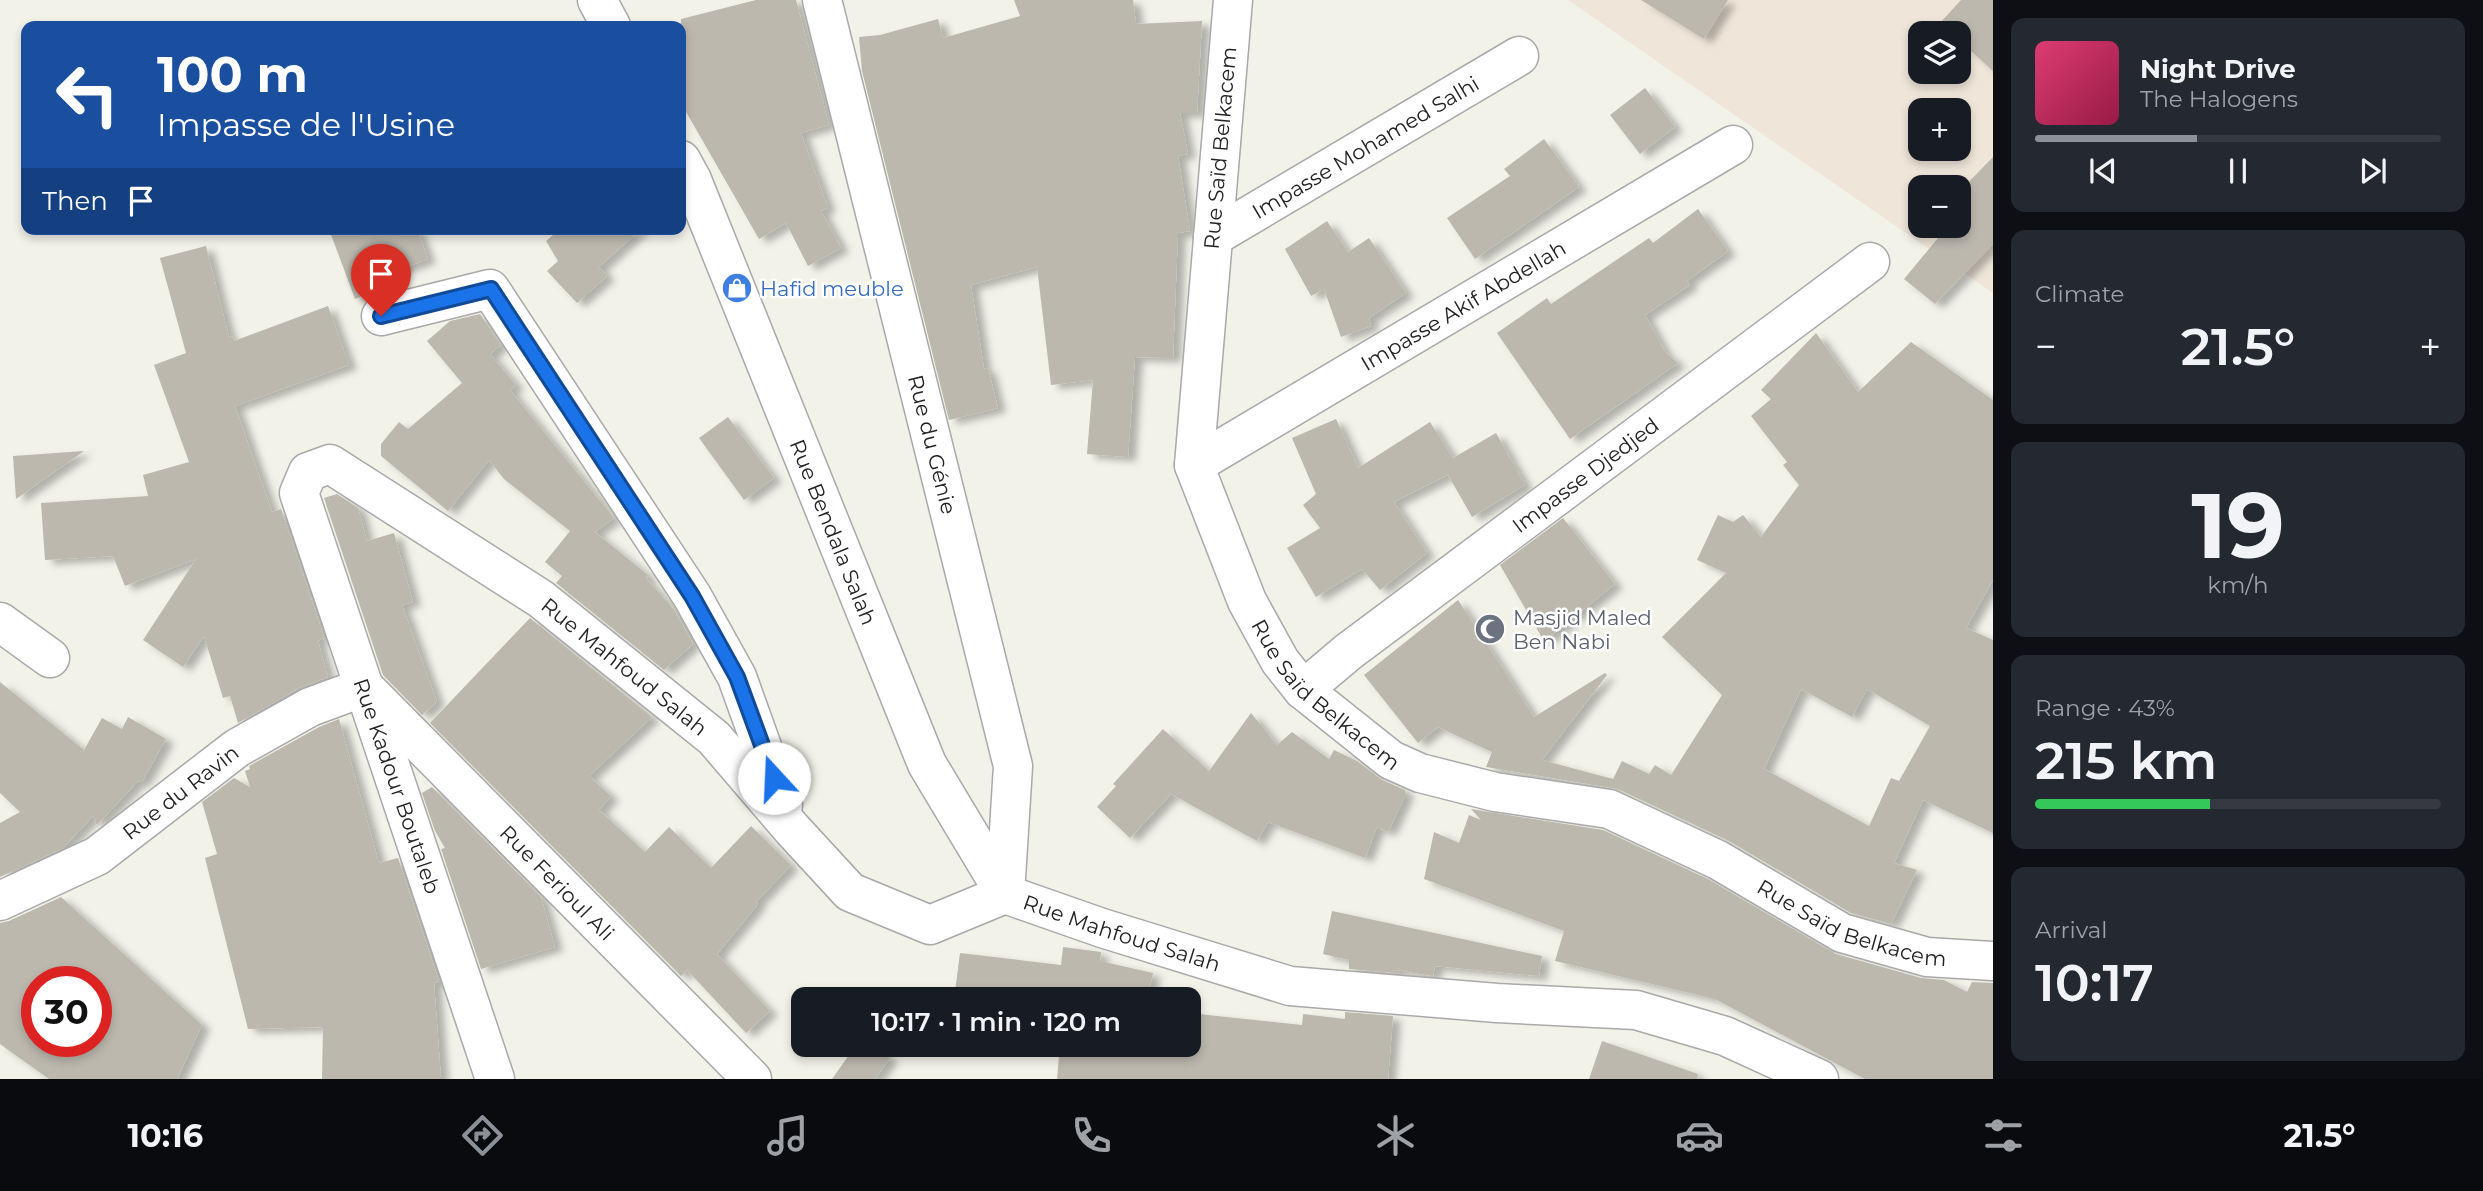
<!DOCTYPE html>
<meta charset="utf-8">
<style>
:root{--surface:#171b24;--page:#242831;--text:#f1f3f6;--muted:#9ea1a6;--line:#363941;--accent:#8c9099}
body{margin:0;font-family:Montserrat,sans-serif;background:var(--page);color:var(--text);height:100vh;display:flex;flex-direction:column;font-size:26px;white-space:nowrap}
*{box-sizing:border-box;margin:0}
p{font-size:23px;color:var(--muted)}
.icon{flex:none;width:38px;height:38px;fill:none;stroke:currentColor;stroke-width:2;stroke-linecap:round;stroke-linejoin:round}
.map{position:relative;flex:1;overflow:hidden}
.side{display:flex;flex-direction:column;gap:18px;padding:18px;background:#0d0f14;width:490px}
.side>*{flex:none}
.top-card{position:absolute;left:21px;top:21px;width:665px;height:214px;border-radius:14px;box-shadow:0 4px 10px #0003;background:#1a4fa0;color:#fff;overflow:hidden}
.controls{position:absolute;left:1908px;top:21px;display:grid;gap:14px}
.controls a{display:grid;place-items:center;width:63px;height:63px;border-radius:14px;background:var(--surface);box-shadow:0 4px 10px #0003;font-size:35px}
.speed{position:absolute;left:21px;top:966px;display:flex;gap:14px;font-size:35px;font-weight:700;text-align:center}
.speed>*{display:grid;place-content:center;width:91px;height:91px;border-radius:50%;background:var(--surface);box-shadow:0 4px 10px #0003;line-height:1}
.speed .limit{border:10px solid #d22;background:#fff;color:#111}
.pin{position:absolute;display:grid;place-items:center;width:60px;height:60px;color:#fff;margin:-72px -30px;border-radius:50% 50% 50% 0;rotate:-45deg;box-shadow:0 0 7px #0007}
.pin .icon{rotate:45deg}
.me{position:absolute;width:77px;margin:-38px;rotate:340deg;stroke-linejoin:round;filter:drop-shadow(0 0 5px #0008)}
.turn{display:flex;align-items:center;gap:24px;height:147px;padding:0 21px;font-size:32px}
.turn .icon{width:91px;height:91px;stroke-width:2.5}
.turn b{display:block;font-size:49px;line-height:60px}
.then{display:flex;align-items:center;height:66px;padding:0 21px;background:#0003;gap:14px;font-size:26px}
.big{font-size:52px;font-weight:600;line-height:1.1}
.side .card{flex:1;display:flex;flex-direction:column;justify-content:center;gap:10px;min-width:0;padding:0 24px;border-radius:14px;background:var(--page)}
.side .dial{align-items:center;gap:0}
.dial b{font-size:91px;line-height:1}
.song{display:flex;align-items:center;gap:21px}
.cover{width:84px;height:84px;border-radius:10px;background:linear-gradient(135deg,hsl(340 70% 55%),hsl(340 70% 35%))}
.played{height:7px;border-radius:4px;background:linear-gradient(90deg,var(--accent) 40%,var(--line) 40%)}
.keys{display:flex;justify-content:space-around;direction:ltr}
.heat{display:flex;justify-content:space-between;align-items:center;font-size:38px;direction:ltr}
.charge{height:10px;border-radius:5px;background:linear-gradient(90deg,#34c759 43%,var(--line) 0)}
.trip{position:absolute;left:791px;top:987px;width:410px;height:70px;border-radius:14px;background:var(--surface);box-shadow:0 4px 10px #0003;font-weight:600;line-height:70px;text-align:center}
.dock{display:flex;height:112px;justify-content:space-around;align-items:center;background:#090b0e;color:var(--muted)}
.dock .icon{width:49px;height:49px}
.dock .active{color:var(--accent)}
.dock b{font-size:32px;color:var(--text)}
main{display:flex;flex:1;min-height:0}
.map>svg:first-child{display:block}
.military{fill:#efe5d9;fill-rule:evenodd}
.building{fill:#bcb8ae;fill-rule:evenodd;filter:url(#shadow)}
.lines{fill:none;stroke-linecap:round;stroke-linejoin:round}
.minor-casing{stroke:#a9a9a9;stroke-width:41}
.minor{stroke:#fff;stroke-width:38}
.route-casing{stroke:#114b97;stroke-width:18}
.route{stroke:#1a73e8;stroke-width:12}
.labels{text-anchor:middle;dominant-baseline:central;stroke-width:5;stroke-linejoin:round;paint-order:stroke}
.street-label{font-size:21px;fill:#222;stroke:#fff}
.shop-label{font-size:21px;fill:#366cbe;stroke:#fff;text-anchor:start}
.worship-label{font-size:21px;fill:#5b616d;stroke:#fff;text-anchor:start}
</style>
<main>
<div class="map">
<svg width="1993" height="1079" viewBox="0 0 1993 1079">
<defs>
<filter id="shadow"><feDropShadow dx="8" dy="4.5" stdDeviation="3.5" flood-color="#0004"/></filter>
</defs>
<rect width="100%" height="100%" fill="#f2f2e9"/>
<path class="military" d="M1568 0H1993V293ZM1920 33H1958V72H1920ZM1920 110H1958V149H1920ZM1920 187H1958V226H1920Z"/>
<g class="building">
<polygon points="756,0 796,0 829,125 801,133 828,208 821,211 841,248 808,266 786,223 759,239 681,103 681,19"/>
<polygon points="1014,0 1133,0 1136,24 1202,21 1197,113 1180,113 1188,154 1178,156 1190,231 1178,233 1173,358 1135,357 1128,457 1087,454 1093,380 1051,385 1037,267 971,285 984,369 988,368 998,408 949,420 862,71 859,37 880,35 938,19 943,38 1020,16"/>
<polygon points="1641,0 1728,0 1704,39"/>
<polygon points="1961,0 1993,0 1993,71 1958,39 1958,33 1952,33 1940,23"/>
<polygon points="1645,88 1675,127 1640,154 1610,115"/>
<polygon points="1544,139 1579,187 1475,259 1447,218 1510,176 1504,169"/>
<polygon points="1993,157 1993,244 1935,304 1904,279 1948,226 1958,226 1958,193"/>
<polygon points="1698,209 1728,251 1687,281 1690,285 1645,315 1665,352 1678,363 1570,439 1497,333 1547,298 1551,304 1649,238 1653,243"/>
<polygon points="1327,221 1348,252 1369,238 1406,293 1369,318 1371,326 1341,337 1324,289 1311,296 1285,249"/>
<polygon points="329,229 417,229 428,259 396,271 401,282 355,299"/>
<polygon points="560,229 641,229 599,267 607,276 577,303 547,271 558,261 546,241"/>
<polygon points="206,246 229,337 232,336 234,341 328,306 349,365 235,406 272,512 281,509 327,646 323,638 318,641 328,677 299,688 238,723 230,696 223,698 204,636 183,667 143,640 196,559 125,586 113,556 45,560 41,503 148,496 143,475 189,462 154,365 186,353 160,258"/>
<polygon points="480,314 501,345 490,354 516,385 510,390 614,518 595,532 648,575 646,578 675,611 693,644 664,670 556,583 562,576 545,562 570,531 504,479 489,460 448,511 381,456 381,444 399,422 408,429 462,383 427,341 450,321"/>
<path d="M1816 333 1858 392 1911 342 1993 400V580L1966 628 1993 640V833L1923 800 1894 863 1917 870 1891 924 1851 913 1729 841 1618 789 1486 767 1492 752 1438 727 1418 743 1364 675 1458 600 1534 717 1605 673 1607 675 1542 760 1613 779 1622 761 1649 774 1655 765 1671 775 1722 695 1662 637 1726 573 1697 560 1718 515 1733 522 1743 515 1761 537 1799 485 1783 465 1787 462 1751 416 1771 399 1761 390ZM1801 689 1852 717 1867 689 1930 726 1899 781 1891 778 1869 826 1764 769Z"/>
<polygon points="728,417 774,478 744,500 699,438"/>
<polygon points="1336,419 1358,468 1430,422 1453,458 1496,433 1525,485 1472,517 1448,475 1394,502 1427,553 1380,590 1362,569 1316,597 1287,548 1320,528 1303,505 1316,494 1292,438"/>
<polygon points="84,451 16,499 13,456"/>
<polygon points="337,494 358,508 367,541 394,533 413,602 402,605 437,702 422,715 383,675 324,498"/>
<polygon points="1563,518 1615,584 1544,641 1500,565"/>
<polygon points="530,618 652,717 589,776 611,796 599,810 645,852 669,827 711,868 751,826 791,865 756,902 758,904 717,954 770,1011 746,1033 687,970 681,976 430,723"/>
<polygon points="0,682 84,750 102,718 122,729 128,717 166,739 142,782 138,781 97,825 93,816 63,848 0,877 0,823 20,812 0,793"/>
<polygon points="1251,713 1277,745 1292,732 1329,759 1334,750 1357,761 1382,780 1405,790 1405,796 1388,832 1377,827 1365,858 1268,822 1257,841 1171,794 1130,838 1097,807 1116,786 1113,784 1163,729 1209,771"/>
<polygon points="339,719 379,863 398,858 439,981 434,983 441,1079 322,1079 323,1027 248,1029 205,858 217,854 202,802 234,778 250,787 245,771 250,769 249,766 319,727"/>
<polygon points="432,787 541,897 555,947 481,969 441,849 445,848 435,831 422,793"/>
<polygon points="1471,809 1603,830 1708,879 1836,954 1921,978 1944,980 1967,992 1972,982 1993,983 1993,1079 1865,1079 1715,999 1555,961 1564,931 1424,879 1434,832 1459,843 1469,815 1481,820"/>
<path d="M61 897 202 1025 177 1079H49L0 1044V923L9 921ZM37 982H96V1041H37Z"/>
<polygon points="1332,911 1542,956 1539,976 1435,966 1433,976 1397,970 1397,973 1349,969 1349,960 1323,954"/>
<polygon points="1063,947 1101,952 1100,961 1153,973 1147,999 954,999 960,953 1061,965"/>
<polygon points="1188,1011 1189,1013 1302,1025 1303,1014 1345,1019 1345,1012 1393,1016 1388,1079 1057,1079 1060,1045 1188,1045"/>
<polygon points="1602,1041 1698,1074 1697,1079 1589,1079"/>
<polygon points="856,1045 871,1045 890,1058 875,1079 832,1079"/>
</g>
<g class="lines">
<g class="minor-casing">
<g id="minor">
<polyline points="597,0 611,26"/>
<path id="s1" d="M822 0 1013 766 1005 894"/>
<path id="s2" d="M1233 0 1194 465 1247 601 1280 661 1303 690 1391 760 1420 773 1495 792 1609 809 1718 860 1842 933 1927 957 1993 961"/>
<path id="s3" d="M681 160 692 180 927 764 1005 894"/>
<path id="s4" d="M1213 237 1519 56"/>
<polyline points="381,316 490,289 692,596 737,677 783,805"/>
<path id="s5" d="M1194 465 1733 145"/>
<polyline points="0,622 50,658"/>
<path id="s6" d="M1303 690 1348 652 1870 262"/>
<path id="s7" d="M0 901 97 856 237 748 310 707 364 687 752 1079"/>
<path id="s8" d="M495 1079 299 493 308 472 330 464 541 599 714 738 792 829 850 892 930 925 1005 894 1102 928 1290 986 1497 1003 1636 1010 1725 1036 1819 1079"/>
</g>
</g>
<use href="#minor" class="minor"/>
</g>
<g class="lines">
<g class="route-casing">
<polyline id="route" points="381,316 491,289 692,596 737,677 774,778"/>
</g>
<use href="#route" class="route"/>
</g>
<defs>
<g id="shop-disc" transform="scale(1.575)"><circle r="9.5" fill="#3f7fe0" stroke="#fff"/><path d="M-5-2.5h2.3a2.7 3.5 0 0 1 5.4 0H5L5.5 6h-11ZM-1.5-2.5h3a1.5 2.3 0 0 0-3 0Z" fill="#fff"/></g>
<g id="mosque-disc" transform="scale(1.575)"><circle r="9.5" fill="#6b7280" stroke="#fff"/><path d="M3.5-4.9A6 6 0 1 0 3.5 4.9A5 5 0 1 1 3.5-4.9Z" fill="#fff"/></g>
</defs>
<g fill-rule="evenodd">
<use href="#shop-disc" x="737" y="288"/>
<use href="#mosque-disc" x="1490" y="629"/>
</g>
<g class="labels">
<g class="street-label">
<text stroke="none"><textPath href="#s4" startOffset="177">Impasse Mohamed Salhi</textPath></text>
<text transform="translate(1220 148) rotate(-85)">Rue Saïd Belkacem</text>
<text stroke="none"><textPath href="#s5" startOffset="313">Impasse Akif Abdellah</textPath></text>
<text stroke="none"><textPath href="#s1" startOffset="458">Rue du Génie</textPath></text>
<text stroke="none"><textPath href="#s6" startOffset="355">Impasse Djedjed</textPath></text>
<text stroke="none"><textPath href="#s3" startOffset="402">Rue Bendala Salah</textPath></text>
<text stroke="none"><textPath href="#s8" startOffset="1022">Rue Mahfoud Salah</textPath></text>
<text stroke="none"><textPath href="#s2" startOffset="737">Rue Saïd Belkacem</textPath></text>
<text transform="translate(397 786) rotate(71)">Rue Kadour Boutaleb</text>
<text stroke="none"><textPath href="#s7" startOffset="212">Rue du Ravin</textPath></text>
<text stroke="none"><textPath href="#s7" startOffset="700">Rue Ferioul Ali</textPath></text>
<text stroke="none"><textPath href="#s2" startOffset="1325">Rue Saïd Belkacem</textPath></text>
<text stroke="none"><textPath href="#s8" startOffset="1633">Rue Mahfoud Salah</textPath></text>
</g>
<g class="shop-label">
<text x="760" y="288">Hafid meuble</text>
</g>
<g class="worship-label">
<text x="1513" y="617">Masjid Maled<tspan x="1513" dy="24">Ben Nabi</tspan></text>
</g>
</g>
</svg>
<div class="controls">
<a><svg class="icon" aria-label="layers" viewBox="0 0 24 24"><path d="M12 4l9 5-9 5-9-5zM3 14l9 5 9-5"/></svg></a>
<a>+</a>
<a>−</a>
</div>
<div class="speed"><div class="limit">30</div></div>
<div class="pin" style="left:381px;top:316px;background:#d93025"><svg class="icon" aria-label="arrive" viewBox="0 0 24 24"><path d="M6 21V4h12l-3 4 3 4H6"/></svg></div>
<svg class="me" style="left:774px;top:778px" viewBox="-20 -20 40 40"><circle r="19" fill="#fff"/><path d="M0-13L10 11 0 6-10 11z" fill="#1a73e8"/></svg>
<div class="trip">10:17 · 1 min · 120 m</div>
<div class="top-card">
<div class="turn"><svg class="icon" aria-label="left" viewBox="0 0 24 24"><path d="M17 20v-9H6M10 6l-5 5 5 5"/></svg><div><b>100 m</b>Impasse de l'Usine</div></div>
<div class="then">Then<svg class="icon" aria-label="arrive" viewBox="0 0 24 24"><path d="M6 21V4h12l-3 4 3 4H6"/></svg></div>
</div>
</div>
<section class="side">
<div class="card">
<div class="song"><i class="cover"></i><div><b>Night Drive</b><p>The Halogens</p></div></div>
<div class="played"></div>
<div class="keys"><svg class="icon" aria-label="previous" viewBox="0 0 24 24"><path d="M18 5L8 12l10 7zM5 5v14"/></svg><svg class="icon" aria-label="pause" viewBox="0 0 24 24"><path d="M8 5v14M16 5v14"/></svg><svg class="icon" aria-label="next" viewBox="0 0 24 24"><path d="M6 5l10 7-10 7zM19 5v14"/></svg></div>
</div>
<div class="card"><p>Climate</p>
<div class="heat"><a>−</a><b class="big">21.5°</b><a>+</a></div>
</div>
<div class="card dial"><b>19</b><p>km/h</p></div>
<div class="card"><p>Range · 43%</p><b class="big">215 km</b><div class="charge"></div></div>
<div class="card"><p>Arrival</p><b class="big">10:17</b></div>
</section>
</main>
<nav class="dock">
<b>10:16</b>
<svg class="icon active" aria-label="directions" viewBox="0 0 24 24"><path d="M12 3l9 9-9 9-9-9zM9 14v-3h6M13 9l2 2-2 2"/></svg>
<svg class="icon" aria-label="music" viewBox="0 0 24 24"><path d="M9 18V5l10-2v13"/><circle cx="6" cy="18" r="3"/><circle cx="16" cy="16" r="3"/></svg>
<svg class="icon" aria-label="phone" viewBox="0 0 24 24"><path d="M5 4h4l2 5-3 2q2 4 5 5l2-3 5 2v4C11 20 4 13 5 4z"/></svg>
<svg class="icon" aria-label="climate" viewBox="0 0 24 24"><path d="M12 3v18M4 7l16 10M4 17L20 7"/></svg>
<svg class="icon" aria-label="car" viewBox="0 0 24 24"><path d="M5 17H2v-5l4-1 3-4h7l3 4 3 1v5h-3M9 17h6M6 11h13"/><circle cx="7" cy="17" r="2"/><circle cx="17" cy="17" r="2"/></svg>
<svg class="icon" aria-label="filters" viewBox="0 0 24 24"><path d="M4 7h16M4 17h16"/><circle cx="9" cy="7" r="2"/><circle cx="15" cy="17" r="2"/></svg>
<b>21.5°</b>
</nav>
